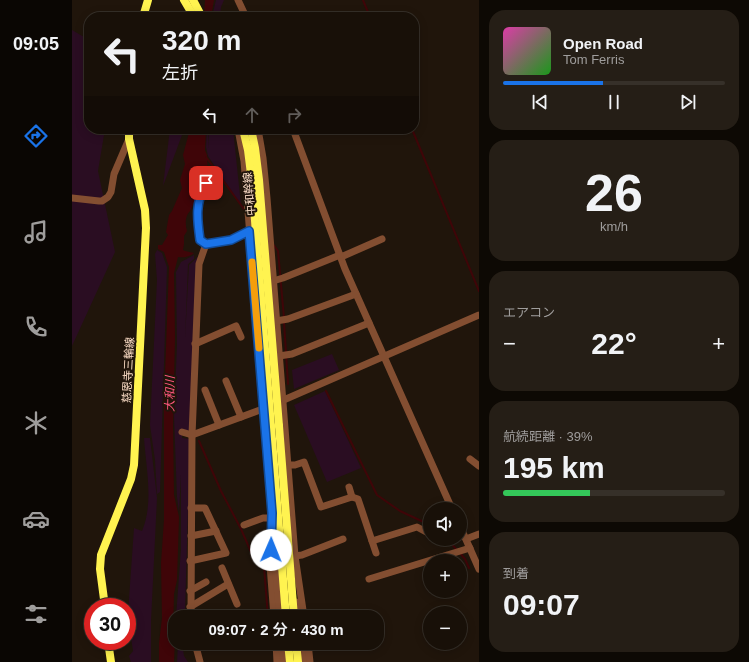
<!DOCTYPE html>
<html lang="ja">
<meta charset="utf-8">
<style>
:root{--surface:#181008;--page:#251e16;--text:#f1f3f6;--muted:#9f9d9c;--line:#363029;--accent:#1a73e8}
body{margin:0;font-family:Arial,"Noto Sans JP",sans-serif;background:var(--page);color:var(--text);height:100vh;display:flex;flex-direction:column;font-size:15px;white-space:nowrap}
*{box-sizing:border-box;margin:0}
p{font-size:13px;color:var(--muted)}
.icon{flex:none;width:22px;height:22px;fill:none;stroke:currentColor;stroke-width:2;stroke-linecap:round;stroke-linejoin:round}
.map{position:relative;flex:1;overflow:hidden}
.drawer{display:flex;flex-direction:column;gap:10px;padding:10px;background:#0d0904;width:270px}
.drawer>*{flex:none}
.hud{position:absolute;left:12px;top:12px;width:335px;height:122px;border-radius:16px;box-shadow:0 2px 10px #0003,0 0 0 1px var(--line);background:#181008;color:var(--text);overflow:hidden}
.controls{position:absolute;left:351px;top:502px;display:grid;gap:8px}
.controls a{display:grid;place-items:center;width:44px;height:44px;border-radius:50%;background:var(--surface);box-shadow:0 2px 10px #0003,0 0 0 1px var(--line);font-size:20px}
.speed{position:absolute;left:12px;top:598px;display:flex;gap:8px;font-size:20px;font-weight:700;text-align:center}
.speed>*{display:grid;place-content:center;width:52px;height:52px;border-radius:50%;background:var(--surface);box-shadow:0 2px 10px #0003,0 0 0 1px var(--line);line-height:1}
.speed .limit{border:6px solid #d22;background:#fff;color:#111}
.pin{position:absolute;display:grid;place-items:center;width:34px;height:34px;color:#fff;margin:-17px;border-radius:8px;box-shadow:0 2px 6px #0006}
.me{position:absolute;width:44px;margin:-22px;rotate:1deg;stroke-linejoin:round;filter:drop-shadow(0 0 3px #0008)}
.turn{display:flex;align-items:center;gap:14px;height:84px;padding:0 12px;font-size:18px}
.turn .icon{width:52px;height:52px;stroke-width:2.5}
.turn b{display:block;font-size:28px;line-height:34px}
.lanes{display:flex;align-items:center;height:38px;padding:0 12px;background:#0003;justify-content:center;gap:20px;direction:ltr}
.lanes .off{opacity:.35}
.big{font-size:30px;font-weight:600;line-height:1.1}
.drawer .card{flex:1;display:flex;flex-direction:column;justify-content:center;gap:6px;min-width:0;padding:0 14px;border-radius:16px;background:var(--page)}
.drawer .dial{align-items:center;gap:0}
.dial b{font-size:52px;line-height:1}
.song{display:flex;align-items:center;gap:12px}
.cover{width:48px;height:48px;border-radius:6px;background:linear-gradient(135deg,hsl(320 70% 55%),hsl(120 70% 35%))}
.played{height:4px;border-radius:2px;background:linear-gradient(90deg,var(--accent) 45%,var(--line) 45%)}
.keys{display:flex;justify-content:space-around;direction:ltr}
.heat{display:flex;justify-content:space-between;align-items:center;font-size:22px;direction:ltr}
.charge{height:6px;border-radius:3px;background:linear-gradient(90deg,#34c759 39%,var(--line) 0)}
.trip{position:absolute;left:96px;top:610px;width:216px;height:40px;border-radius:16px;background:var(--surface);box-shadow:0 2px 10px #0003,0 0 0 1px var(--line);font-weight:600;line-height:40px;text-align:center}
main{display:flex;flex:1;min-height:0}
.dock{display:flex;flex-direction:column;width:72px;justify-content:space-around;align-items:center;background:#0a0603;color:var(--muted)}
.dock .icon{width:28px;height:28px}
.dock .current{color:var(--accent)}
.dock b{font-size:18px;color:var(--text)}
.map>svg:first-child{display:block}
.green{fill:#2a0d22}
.water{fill:#3f0508}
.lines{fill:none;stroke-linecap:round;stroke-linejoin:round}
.stream{stroke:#3f0508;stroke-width:2}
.minor{stroke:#834e31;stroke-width:7}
.major{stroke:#fff350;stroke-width:8}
.major-bridge{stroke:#fff350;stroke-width:8}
.route-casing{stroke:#114b97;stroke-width:10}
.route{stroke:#1a73e8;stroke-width:7}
.slow{stroke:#f59e0b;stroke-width:7}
.labels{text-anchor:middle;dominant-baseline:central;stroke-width:4;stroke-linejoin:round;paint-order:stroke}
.street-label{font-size:11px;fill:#ffe0c9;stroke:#20150b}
.water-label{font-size:12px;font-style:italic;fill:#ff577e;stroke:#20150b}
</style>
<main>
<nav class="dock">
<b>09:05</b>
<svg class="icon current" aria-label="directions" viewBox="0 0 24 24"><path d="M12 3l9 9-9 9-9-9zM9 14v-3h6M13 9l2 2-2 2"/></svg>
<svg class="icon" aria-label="music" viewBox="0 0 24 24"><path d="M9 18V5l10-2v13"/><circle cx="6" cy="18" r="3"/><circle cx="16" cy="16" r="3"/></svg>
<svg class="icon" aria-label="phone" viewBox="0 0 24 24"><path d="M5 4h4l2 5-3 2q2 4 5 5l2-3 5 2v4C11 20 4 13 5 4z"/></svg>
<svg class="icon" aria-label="climate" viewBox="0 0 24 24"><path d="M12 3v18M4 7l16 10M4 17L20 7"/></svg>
<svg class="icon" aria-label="car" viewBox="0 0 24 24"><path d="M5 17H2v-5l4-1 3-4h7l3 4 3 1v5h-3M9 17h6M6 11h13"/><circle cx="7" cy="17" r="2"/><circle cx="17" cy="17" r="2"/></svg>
<svg class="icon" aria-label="filters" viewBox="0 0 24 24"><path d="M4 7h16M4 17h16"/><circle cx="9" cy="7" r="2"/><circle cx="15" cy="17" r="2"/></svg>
</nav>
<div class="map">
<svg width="407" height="662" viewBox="0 0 407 662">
<rect width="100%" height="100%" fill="#20150b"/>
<g class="green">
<polygon points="144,0 152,0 149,7 148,17 140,17"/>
<polygon points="0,30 17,40 17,129 33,129 26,171 43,252 0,346"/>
<polygon points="98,129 111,129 110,135 91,186"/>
<polygon points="135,129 136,129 137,149 137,129 161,129 169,205 136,156 134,147"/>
<polygon points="85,250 90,253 95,267 88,492 85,494 83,460 78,425 85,280 83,254"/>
<polygon points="122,255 122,259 116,264 113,339 117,265 128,255 118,435 110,432 110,438 118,439 113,612 112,617 104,617 109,549 109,474 107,512 105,497 102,417 105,345 104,272 109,262"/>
<polygon points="260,354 267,370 222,389 220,370"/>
<polygon points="253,391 289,468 255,482 222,405"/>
<path d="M72 438H78L85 498 79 621V662H59L57 656 61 651 59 638 55 627 62 528 70 531C82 503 74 468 72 438Z"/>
<polygon points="106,643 110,643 112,656 116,662 105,662"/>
</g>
<g class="water">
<polygon points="133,0 142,0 139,17 132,17"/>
<path d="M118 129H134L133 150 135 155 136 174 118 211C113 216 113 224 115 231L112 236V244L111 250 113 251 122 253C118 257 111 258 106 257L102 273 103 337 101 426 102 495 107 517 105 580 102 594 101 634 103 639 102 662H87V643L90 618 89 563 92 520V401L97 267 92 252 86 249V245H90L96 235 94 232 97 215 100 211 110 188 108 180 113 164 111 155Z"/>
</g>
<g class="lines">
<g class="stream">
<polyline points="291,0 298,17"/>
<polyline points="340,129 407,291"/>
<polyline points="134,157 174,212"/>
<polyline points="201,244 206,251 212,318"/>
<polyline points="212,322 216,384"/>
<polyline points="254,391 305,495 328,511 358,525"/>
<polyline points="127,441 149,491 169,529 179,552 192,566 196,617"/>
<polyline points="375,539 385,550"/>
<polyline points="388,553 393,559 397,568"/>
<polyline points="198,643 198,645"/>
</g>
<g class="minor">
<polyline points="166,0 174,17"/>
<polyline points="166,129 172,161 174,186 200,513 198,565 202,617"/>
<polyline points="186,129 191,158 195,198 223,556 232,617"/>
<polyline points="221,129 273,269 380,509"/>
<polyline points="0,198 27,201 30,201 36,197 39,192 42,174 57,139"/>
<polyline points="134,244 128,240 125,216 128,194 140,172"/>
<polyline points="269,257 310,239"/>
<polyline points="201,281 211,278 268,255"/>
<polyline points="204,321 216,319 284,294"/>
<polyline points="123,344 164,326 169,337"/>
<polyline points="207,356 220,354 297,323"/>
<polyline points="154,381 169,417"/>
<polyline points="133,390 147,425"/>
<polyline points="207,402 407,315"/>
<polyline points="110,432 120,435 196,407"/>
<polyline points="398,459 407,466"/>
<polyline points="216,465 223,465 232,462 249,507 280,497 286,499 300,541 345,527 358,534"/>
<polyline points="277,487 280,497"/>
<polyline points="172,525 191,518 200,518"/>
<polyline points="388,526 407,569"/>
<polyline points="119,536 144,531"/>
<polyline points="205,537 204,574 208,617"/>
<polyline points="394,539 407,534"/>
<polyline points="300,541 304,553"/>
<polyline points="223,556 230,555 271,539"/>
<polyline points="118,561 154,553 133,508 119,508"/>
<polyline points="150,568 165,604"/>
<polyline points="297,579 398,548"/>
<polyline points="118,591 134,582"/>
<polyline points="224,602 227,617"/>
<polyline points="118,607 156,584"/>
<polyline points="119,617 120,435 127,264 134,244 159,240 177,231"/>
<polyline points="123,643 128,662"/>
<polyline points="204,643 205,662"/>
<polyline points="210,643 211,662"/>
<polyline points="231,643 232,662"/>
<polyline points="236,643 238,662"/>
</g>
<g class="major">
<polyline points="112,0 122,17"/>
<polyline points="121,0 130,17"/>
<polyline points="71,17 76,0"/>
<polyline points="199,426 214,617"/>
<polyline points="207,426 222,617"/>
<polyline points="33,607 28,569 29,555 59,479 62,465 74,228 73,210 57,139 57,129"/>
<polyline points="36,641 39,662"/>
<polyline points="216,643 218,662"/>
<polyline points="224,643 226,662"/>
</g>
<g class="major-bridge">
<polyline points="171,129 176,150 180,182 199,426"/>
<polyline points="179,129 183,148 187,180 207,426"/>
</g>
</g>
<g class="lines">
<g class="route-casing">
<path id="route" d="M134 183C123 203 125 218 128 240L134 244 159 240 177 231 200 513 199 550"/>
</g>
<use href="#route" class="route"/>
<polyline class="slow" points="180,262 187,348"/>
</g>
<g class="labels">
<g class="street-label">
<text transform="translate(177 194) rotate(-95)">中和幹線</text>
<text transform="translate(56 370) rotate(-87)">慈恩寺三輪線</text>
</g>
<g class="water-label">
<text transform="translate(98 394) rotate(-89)">大和川</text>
</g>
</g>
</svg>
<div class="controls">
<a><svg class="icon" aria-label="sound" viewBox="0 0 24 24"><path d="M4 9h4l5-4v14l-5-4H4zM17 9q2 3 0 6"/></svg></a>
<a>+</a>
<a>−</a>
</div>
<div class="speed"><div class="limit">30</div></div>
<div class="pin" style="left:134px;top:183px;background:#d93025"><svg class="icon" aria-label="arrive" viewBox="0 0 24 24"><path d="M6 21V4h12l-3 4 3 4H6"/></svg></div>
<svg class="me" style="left:199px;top:550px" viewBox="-20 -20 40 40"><circle r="19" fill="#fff"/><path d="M0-13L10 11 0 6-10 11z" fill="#1a73e8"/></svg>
<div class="trip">09:07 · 2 分 · 430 m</div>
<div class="hud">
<div class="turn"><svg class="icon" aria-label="left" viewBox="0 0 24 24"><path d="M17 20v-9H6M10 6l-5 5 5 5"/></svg><div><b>320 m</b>左折</div></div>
<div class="lanes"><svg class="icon" aria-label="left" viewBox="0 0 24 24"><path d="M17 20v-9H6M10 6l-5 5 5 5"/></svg><svg class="icon off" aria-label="ahead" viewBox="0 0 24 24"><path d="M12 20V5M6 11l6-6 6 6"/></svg><svg class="icon off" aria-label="right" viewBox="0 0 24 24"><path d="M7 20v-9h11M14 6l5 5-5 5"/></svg></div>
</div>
</div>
<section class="drawer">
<div class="card">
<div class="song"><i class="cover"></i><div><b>Open Road</b><p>Tom Ferris</p></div></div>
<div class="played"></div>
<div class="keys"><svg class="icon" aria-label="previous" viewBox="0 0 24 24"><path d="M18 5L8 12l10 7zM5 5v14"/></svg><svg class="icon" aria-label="pause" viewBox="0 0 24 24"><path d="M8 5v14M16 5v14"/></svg><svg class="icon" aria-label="next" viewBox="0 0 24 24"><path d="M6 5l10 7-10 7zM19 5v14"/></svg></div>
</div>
<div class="card dial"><b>26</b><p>km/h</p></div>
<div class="card"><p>エアコン</p>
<div class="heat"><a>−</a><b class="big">22°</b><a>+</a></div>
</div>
<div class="card"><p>航続距離 · 39%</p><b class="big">195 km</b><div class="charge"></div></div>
<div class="card"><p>到着</p><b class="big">09:07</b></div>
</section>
</main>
